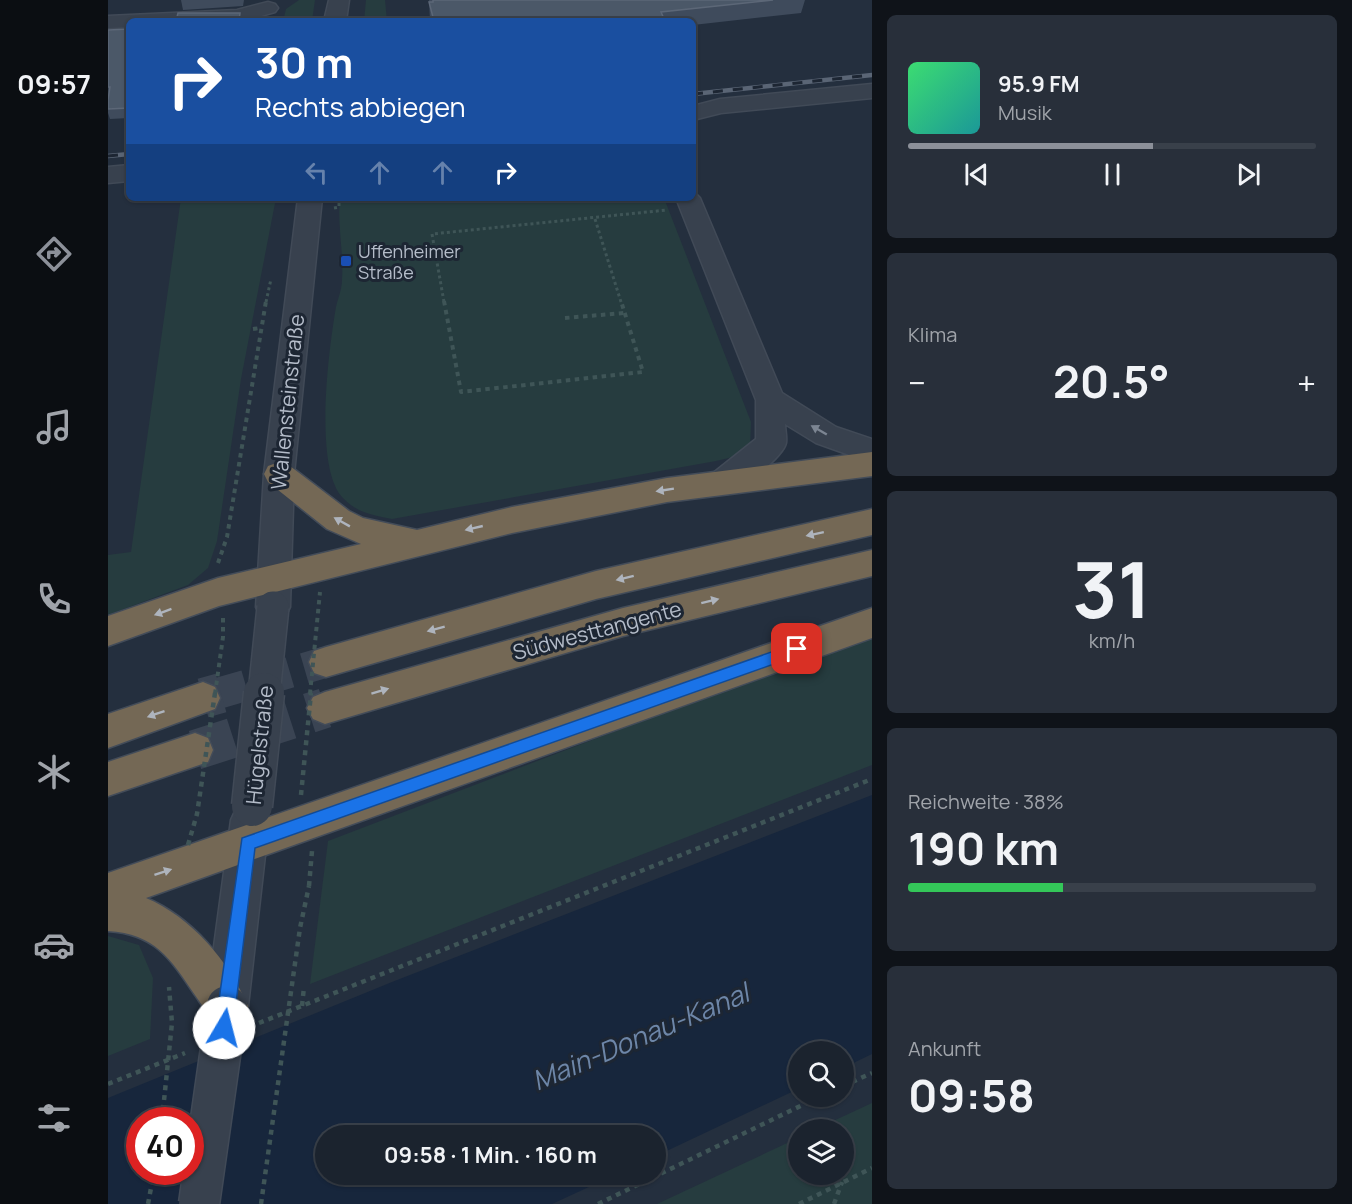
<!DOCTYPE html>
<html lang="de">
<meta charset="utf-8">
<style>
:root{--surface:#1b232e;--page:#282f3a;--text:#f1f3f6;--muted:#a0a4aa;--line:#39404a;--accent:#8c9099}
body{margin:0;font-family:Manrope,sans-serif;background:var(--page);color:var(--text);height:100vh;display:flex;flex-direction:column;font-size:22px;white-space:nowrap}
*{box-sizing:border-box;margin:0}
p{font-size:20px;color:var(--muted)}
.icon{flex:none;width:33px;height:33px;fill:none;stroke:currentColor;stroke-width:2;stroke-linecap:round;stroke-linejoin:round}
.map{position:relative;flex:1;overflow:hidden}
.sheet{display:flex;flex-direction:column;gap:15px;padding:15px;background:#0f1319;width:480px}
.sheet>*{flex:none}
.banner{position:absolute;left:18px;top:18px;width:570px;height:183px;border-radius:9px;box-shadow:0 2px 4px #0004,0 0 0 2px var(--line);background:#1a4fa0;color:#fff;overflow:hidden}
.fabs{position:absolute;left:680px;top:1041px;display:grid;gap:12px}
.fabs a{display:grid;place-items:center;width:66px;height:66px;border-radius:50%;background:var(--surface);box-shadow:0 2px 4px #0004,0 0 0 2px var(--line);font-size:30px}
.speed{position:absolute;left:18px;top:1107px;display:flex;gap:12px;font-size:30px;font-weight:700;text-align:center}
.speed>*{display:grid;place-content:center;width:78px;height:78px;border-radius:50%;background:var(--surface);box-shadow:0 2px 4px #0004,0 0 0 2px var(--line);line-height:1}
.speed .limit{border:9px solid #d22;background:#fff;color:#111}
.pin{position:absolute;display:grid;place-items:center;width:51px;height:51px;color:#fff;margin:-26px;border-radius:12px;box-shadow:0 3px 9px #0006}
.me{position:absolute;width:66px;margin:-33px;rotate:8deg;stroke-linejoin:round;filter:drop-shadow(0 0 4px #0008)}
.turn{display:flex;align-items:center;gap:21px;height:126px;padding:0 30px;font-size:27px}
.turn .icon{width:78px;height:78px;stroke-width:2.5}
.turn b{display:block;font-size:42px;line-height:51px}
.lanes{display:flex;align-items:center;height:57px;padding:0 30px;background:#0003;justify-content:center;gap:30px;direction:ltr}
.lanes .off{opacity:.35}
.big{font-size:45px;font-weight:700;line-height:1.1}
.sheet .widget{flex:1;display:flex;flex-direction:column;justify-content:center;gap:9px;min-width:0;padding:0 21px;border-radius:9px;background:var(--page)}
.sheet .dial{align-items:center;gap:0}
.dial b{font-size:78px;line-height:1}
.song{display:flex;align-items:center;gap:18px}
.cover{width:72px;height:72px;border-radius:9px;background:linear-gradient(135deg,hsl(140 70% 55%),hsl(180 70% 35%))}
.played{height:6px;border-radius:3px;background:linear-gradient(90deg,var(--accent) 60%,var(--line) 60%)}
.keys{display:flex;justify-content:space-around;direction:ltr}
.heat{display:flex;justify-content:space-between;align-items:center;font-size:33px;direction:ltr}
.charge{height:9px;border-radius:4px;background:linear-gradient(90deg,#34c759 38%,var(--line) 0)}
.trip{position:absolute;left:207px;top:1125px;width:351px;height:60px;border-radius:30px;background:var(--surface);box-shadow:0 2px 4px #0004,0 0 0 2px var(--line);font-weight:700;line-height:60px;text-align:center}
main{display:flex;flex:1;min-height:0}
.tabs{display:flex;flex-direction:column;width:108px;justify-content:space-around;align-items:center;background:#0b0e12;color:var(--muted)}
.tabs .icon{width:42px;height:42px}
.tabs .current{color:var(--accent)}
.tabs b{font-size:27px;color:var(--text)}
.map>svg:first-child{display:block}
.green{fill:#263c3f}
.water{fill:#17263c;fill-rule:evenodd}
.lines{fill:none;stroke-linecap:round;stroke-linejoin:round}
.highway-tunnel-far1{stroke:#3a4453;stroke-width:31;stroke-dasharray:31 15;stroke-linecap:butt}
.highway-tunnel{stroke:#3a4453;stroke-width:40;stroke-dasharray:40 20;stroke-linecap:butt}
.minor-casing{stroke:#414a57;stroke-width:3}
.highway-casing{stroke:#434c59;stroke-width:3}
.path-far2{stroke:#3f5557;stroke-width:3;stroke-dasharray:3 3;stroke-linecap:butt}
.path-far1{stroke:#3f5557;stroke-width:4;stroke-dasharray:4.5 4.5;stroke-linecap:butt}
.path{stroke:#3f5557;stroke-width:4.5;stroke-dasharray:5 5;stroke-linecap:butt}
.minor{fill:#38414e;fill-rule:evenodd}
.highway{fill:#746855;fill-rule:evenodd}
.rail-casing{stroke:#5a6575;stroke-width:4.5}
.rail{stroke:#1d2633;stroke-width:3;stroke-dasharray:10;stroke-linecap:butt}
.minor-bridge-far1-casing{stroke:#414a57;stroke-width:34;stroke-linecap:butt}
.minor-bridge-casing{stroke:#414a57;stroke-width:43;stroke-linecap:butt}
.path-bridge-far1{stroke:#3f5557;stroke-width:4;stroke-dasharray:4.5 4.5;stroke-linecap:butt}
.path-bridge{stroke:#3f5557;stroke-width:4.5;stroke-dasharray:5 5;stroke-linecap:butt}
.minor-bridge-far1{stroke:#38414e;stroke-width:31}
.minor-bridge{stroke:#38414e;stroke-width:40}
.wall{fill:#3f4b5c}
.building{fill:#4b5868;stroke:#5c6777;stroke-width:1.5}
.oneway{fill:#7c8592}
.oneway2{fill:#aeb4bd}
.route{fill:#1a73e8;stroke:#114b97;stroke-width:1.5}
.transit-dot{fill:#1a4fb4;stroke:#1d2633;stroke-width:2}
.labels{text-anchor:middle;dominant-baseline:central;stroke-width:6;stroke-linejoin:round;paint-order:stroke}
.far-poi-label{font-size:18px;fill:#b4bcc9;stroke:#1d2633;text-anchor:start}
.street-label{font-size:21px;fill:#b4bcc9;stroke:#1d2633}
.near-water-label{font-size:27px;font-style:italic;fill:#6d86a8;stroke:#1d2633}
</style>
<main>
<nav class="tabs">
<b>09:57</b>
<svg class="icon current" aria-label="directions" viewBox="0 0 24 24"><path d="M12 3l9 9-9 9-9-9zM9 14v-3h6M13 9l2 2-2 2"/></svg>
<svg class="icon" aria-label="music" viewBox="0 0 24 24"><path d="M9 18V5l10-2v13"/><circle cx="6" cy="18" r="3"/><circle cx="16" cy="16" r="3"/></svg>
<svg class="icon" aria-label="phone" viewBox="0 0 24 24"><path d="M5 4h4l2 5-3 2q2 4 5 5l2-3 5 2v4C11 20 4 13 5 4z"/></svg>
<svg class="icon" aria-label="climate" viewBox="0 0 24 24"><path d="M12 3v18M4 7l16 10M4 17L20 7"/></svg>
<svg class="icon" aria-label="car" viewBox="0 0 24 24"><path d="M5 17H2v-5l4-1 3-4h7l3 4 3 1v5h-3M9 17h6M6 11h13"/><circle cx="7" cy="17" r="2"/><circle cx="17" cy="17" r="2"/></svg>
<svg class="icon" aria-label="filters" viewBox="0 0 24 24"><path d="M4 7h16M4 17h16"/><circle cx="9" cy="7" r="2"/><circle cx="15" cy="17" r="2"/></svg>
</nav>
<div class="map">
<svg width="764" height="1204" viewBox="0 0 764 1204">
<rect width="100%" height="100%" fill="#242f3e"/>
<g class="green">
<polygon points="191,0 207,0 204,21 175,21 178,9"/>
<polygon points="258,0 277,0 279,21 256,21"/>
<polygon points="73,198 168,198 133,379 109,541 100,568 80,585 0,615 0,555 23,552"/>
<path d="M232 198H556L643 422 642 448 629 456 608 461 284 519C265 515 249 513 235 498 205 468 221 347 228 307 230 298 234 289 234 280 236 252 229 225 232 198Z"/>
<polygon points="764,638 764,765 202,984 220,841 654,675"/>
<polygon points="0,936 31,945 45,978 42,1039 0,1056"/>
<polygon points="764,1103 764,1204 549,1204 690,1138 690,1174 735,1174 735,1130 708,1129"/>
</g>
<path class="water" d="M764 795V1054L735 1068V1052H690V1089L548 1156V1136H218V1174L507 1175 444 1204H0V1098L284 982ZM32 1120H82V1172H32Z"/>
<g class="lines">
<polyline class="highway-tunnel-far1" points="108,694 218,662"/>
<g class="highway-tunnel">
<polyline points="95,698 113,693"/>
<polyline points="87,750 217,708"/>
</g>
<g class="minor-casing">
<g id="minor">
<polygon points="221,0 241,0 238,21 216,21"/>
<polygon points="160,2 167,4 170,8 167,12 135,21 21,21 21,27 0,28 0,16 129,10"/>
<polygon points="764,84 764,98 613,113 585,120 585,106 612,99"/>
<polygon points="21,165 21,181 0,183 0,167"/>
<path d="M585 191 592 198 674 393 728 427 764 439V463L708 443 677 424C677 429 679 437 678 443 675 457 631 492 618 494 613 495 609 493 604 492L600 483 604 474 648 439V400L568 198H585Z"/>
<polygon points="190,198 214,198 186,474 182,607 177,617 165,621 153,617 148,607 156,474"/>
<polygon points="142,802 155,807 161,820 140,1006 134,1021 119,1027 104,1021 98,1006 123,820 129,807"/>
</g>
</g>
<g class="highway-casing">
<g id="highway">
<polygon points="764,452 764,476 559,502 404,533 111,606 0,646 0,616 110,578 253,544 219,529 160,482 156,474 160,466 171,462 182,466 241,511 255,518 309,530 404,507 559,478"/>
<polygon points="764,509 764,535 488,599 218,677 206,673 201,662 206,651 218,647 488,571"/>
<polygon points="764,550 764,576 515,636 217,724 205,719 199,708 205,697 217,692 515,608"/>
<path d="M764 608V638L38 898C83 917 121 961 140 1006L134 1021 119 1027C102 1020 97 1009 87 995 62 958 47 934 0 931V873Z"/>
<polygon points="95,682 107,687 112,698 107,709 0,748 0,714"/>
<polygon points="87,733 100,738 105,750 100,762 0,796 0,762"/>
</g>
</g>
<g class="path-far2">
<polyline points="226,208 231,207 231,198"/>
<polyline points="487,219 513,302"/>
<polyline points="231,262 238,261"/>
<polyline points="158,302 163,279"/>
<polyline points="336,302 324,234 559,210"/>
</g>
<g class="path-far1">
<polyline points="336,301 353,392 535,372 513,301"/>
<polyline points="457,318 516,313"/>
<polyline points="145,329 152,328"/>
<polyline points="110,563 119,537 158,301"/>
</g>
<g class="path">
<polyline points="201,886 204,851"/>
<polyline points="194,1006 196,987"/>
<polyline points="151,1023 764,779"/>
<polyline points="0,1084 77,1053"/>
<polyline points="735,1086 764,1073"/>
<polyline points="40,1204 46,1172"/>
<polyline points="490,1204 713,1096"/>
<polyline points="691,1204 764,1168"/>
<polyline points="726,1204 734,1182"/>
</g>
<use href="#minor" class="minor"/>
<use href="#highway" class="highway"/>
<g class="rail-casing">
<g id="rail">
<polyline points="585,94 764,75"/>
<polyline points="0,156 21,154"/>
</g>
</g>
<use href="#rail" class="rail"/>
<g class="minor-bridge-far1-casing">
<polyline id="minor-bridge-far1" points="156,694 165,607"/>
</g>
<g class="minor-bridge-casing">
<g id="minor-bridge">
<polyline points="144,806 156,693"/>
<polyline points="91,1204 119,1006"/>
</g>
</g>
<g class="path-bridge-far1">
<polyline points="107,694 115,637 115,614"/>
<polyline points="202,694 212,592"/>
</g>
<g class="path-bridge">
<polyline points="193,795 203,693"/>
<polyline points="80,845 89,814 107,693"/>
<polyline points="54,1120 64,1023 61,987"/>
<polyline points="153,1204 192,928 201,886"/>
</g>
<use href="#minor-bridge-far1" class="minor-bridge-far1"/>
<use href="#minor-bridge" class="minor-bridge"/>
</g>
<g class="wall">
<polygon points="73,0 136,0 135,6 75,10"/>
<polygon points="321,0 697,0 693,13 585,25 585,21 322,21"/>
<polygon points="21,29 21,118 2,119 0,113 0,30"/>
</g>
<g class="building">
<polygon points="325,0 665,0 553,12 557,21 326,21 321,2 325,2"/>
<polygon points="70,13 132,13 131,21 68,21"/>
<polygon points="21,29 21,108 0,109 0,100 2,87 0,87 0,30"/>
</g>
<defs><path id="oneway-solid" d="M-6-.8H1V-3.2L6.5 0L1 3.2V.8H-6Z" transform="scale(1.5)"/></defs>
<use class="oneway" href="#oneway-solid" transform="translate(711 430) rotate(-150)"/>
<g class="oneway2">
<use href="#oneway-solid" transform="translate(557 490) rotate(171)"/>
<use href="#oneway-solid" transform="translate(234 522) rotate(-151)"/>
<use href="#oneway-solid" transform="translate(366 528) rotate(167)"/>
<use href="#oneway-solid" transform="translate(707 534) rotate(168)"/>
<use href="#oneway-solid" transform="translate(517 578) rotate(166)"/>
<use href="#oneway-solid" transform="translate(602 601) rotate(-14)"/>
<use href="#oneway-solid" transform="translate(55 612) rotate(160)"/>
<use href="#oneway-solid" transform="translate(328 629) rotate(165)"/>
<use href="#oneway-solid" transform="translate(272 691) rotate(-17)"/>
<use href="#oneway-solid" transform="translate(48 714) rotate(161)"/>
<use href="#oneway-solid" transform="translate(55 872) rotate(-18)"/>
</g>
<polygon class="route" points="689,643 694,645 694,654 147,848 125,1028 122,1034 116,1036 110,1034 107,1028 134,838"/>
<rect class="transit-dot" x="232" y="255" width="12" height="12" rx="3"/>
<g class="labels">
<g class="far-poi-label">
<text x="250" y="251">Uffenheimer<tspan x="250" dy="21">Straße</tspan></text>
</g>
<g class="street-label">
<text transform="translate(179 402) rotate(-84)">Wallensteinstraße</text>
<text transform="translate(489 630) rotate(-15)">Südwesttangente</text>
<text transform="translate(151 745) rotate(-84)">Hügelstraße</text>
</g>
<g class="near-water-label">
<text transform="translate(532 1036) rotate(-23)">Main-Donau-Kanal</text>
</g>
</g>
</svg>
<div class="fabs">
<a><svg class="icon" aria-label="search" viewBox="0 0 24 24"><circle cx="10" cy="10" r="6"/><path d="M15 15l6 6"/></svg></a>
<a><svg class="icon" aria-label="layers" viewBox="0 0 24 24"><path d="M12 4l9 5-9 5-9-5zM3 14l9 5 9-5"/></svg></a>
</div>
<div class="speed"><div class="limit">40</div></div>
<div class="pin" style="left:689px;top:649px;background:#d93025"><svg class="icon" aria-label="arrive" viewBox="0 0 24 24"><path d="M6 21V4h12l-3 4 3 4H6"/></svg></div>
<svg class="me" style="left:116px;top:1028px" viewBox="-20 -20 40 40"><circle r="19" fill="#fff"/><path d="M0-13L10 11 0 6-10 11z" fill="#1a73e8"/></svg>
<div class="trip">09:58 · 1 Min. · 160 m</div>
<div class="banner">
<div class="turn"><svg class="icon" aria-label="right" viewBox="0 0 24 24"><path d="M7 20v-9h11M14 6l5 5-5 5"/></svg><div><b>30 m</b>Rechts abbiegen</div></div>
<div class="lanes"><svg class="icon off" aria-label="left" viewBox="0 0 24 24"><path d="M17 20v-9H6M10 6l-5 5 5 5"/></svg><svg class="icon off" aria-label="ahead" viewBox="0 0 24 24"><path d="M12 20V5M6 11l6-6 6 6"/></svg><svg class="icon off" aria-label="ahead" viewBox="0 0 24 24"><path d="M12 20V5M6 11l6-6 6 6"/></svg><svg class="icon" aria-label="right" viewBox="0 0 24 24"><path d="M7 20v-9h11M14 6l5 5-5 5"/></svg></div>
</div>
</div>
<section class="sheet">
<div class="widget">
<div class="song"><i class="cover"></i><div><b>95.9 FM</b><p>Musik</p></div></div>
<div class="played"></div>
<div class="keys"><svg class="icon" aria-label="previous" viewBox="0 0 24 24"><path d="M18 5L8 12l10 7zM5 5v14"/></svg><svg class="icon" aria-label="pause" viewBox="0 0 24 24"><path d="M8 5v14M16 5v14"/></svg><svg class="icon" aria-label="next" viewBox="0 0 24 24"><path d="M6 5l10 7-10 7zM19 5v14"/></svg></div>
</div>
<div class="widget"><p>Klima</p>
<div class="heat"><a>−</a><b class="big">20.5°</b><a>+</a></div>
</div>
<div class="widget dial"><b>31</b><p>km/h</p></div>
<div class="widget"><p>Reichweite · 38%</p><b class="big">190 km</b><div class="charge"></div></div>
<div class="widget"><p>Ankunft</p><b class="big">09:58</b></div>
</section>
</main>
